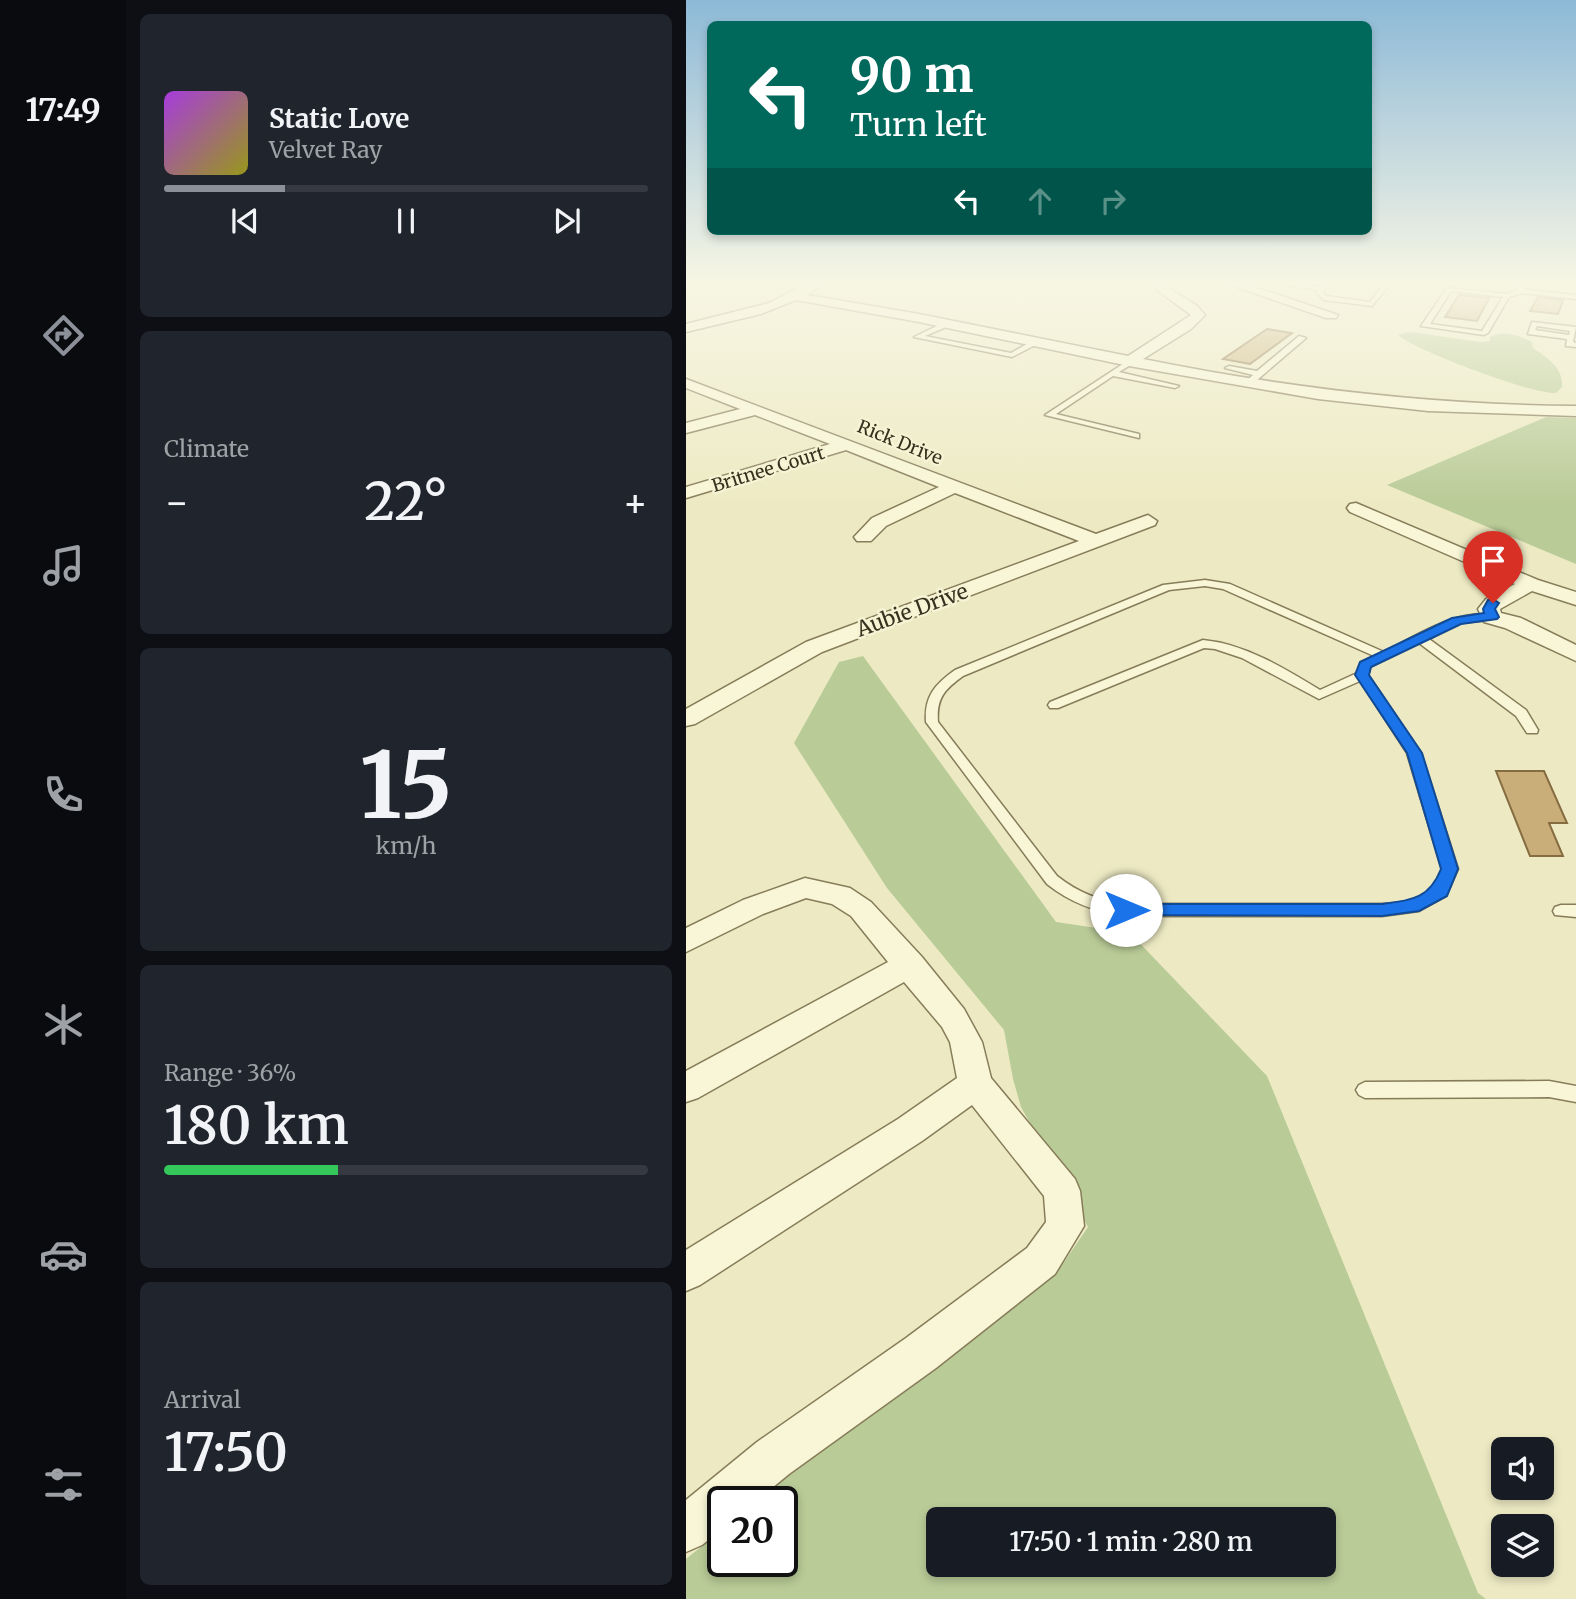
<!DOCTYPE html>
<meta charset="utf-8">
<style>
:root{--surface:#171b24;--page:#20242c;--text:#f1f3f6;--muted:#9ea1a6;--line:#363941;--accent:#8c9099}
body{margin:0;font-family:Merriweather,serif;background:var(--page);color:var(--text);height:100vh;display:flex;flex-direction:column;font-size:26px;white-space:nowrap}
*{box-sizing:border-box;margin:0}
p{font-size:23px;color:var(--muted)}
.icon{flex:none;width:38px;height:38px;fill:none;stroke:currentColor;stroke-width:2;stroke-linecap:round;stroke-linejoin:round}
.map{position:relative;flex:1;overflow:hidden}
.panel{display:flex;flex-direction:column;gap:14px;padding:14px;background:#0d0f14;width:560px}
.panel>*{flex:none}
.top-card{position:absolute;left:21px;top:21px;width:665px;height:214px;border-radius:10px;box-shadow:0 4px 10px #0003;background:#00695c;color:#fff;overflow:hidden}
.buttons{position:absolute;left:805px;top:1437px;display:grid;gap:14px}
.buttons a{display:grid;place-items:center;width:63px;height:63px;border-radius:10px;background:var(--surface);box-shadow:0 4px 10px #0003;font-size:35px}
.speed{position:absolute;left:21px;top:1486px;display:flex;gap:14px;font-size:35px;font-weight:700;text-align:center}
.speed>*{display:grid;place-content:center;width:91px;height:91px;border-radius:50%;background:var(--surface);box-shadow:0 4px 10px #0003;line-height:1}
.speed .limit{border:4px solid #111;border-radius:10px;background:#fff;color:#111}
.pin{position:absolute;display:grid;place-items:center;width:60px;height:60px;color:#fff;margin:-72px -30px;border-radius:50% 50% 50% 0;rotate:-45deg;box-shadow:0 0 7px #0007}
.pin .icon{rotate:45deg}
.me{position:absolute;width:77px;margin:-38px;rotate:90deg;stroke-linejoin:round;filter:drop-shadow(0 0 5px #0008)}
.turn{display:flex;align-items:center;gap:24px;height:147px;padding:0 28px;font-size:32px}
.turn .icon{width:91px;height:91px;stroke-width:2.5}
.turn b{display:block;font-size:49px;line-height:60px}
.lanes{display:flex;align-items:center;height:66px;padding:0 28px;background:#0003;justify-content:center;gap:35px;direction:ltr}
.lanes .off{opacity:.35}
.big{font-size:52px;font-weight:600;line-height:1.1}
.panel .card{flex:1;display:flex;flex-direction:column;justify-content:center;gap:10px;min-width:0;padding:0 24px;border-radius:10px;background:var(--page)}
.panel .dial{align-items:center;gap:0}
.dial b{font-size:91px;line-height:1}
.song{display:flex;align-items:center;gap:21px}
.cover{width:84px;height:84px;border-radius:10px;background:linear-gradient(135deg,hsl(280 70% 55%),hsl(60 70% 35%))}
.played{height:7px;border-radius:4px;background:linear-gradient(90deg,var(--accent) 25%,var(--line) 25%)}
.keys{display:flex;justify-content:space-around;direction:ltr}
.heat{display:flex;justify-content:space-between;align-items:center;font-size:38px;direction:ltr}
.charge{height:10px;border-radius:5px;background:linear-gradient(90deg,#34c759 36%,var(--line) 0)}
.trip{position:absolute;left:240px;top:1507px;width:410px;height:70px;border-radius:10px;background:var(--surface);box-shadow:0 4px 10px #0003;font-weight:600;line-height:70px;text-align:center}
main{display:flex;flex:1;min-height:0}
.dock{display:flex;flex-direction:column;width:126px;justify-content:space-around;align-items:center;background:#090b0e;color:var(--muted)}
.dock .icon{width:49px;height:49px}
.dock .current{color:var(--accent)}
.dock b{font-size:32px;color:var(--text)}
.map>svg:first-child{display:block}
.green{fill:#b9cb97;fill-rule:evenodd}
.building{fill:#caae7a;stroke:#866c41;stroke-width:2}
.lines{fill:none;stroke-linecap:round;stroke-linejoin:round}
.lane-casing{stroke:#877c5a;stroke-width:3}
.street-casing{stroke:#877c5a;stroke-width:3}
.lane{fill:#f8f6d6;fill-rule:evenodd}
.street{fill:#f8f6d6;fill-rule:evenodd}
.route{fill:#1a73e8;stroke:#114b97;stroke-width:2}
.labels{text-anchor:middle;dominant-baseline:central;stroke-width:5;stroke-linejoin:round;paint-order:stroke}
.far-street-label{font-size:18px;fill:#37301e;stroke:#f5f3d3}
.street-label{font-size:21px;fill:#37301e;stroke:#f5f3d3}
</style>
<main>
<nav class="dock">
<b>17:49</b>
<svg class="icon current" aria-label="directions" viewBox="0 0 24 24"><path d="M12 3l9 9-9 9-9-9zM9 14v-3h6M13 9l2 2-2 2"/></svg>
<svg class="icon" aria-label="music" viewBox="0 0 24 24"><path d="M9 18V5l10-2v13"/><circle cx="6" cy="18" r="3"/><circle cx="16" cy="16" r="3"/></svg>
<svg class="icon" aria-label="phone" viewBox="0 0 24 24"><path d="M5 4h4l2 5-3 2q2 4 5 5l2-3 5 2v4C11 20 4 13 5 4z"/></svg>
<svg class="icon" aria-label="climate" viewBox="0 0 24 24"><path d="M12 3v18M4 7l16 10M4 17L20 7"/></svg>
<svg class="icon" aria-label="car" viewBox="0 0 24 24"><path d="M5 17H2v-5l4-1 3-4h7l3 4 3 1v5h-3M9 17h6M6 11h13"/><circle cx="7" cy="17" r="2"/><circle cx="17" cy="17" r="2"/></svg>
<svg class="icon" aria-label="filters" viewBox="0 0 24 24"><path d="M4 7h16M4 17h16"/><circle cx="9" cy="7" r="2"/><circle cx="15" cy="17" r="2"/></svg>
</nav>
<section class="panel">
<div class="card">
<div class="song"><i class="cover"></i><div><b>Static Love</b><p>Velvet Ray</p></div></div>
<div class="played"></div>
<div class="keys"><svg class="icon" aria-label="previous" viewBox="0 0 24 24"><path d="M18 5L8 12l10 7zM5 5v14"/></svg><svg class="icon" aria-label="pause" viewBox="0 0 24 24"><path d="M8 5v14M16 5v14"/></svg><svg class="icon" aria-label="next" viewBox="0 0 24 24"><path d="M6 5l10 7-10 7zM19 5v14"/></svg></div>
</div>
<div class="card"><p>Climate</p>
<div class="heat"><a>−</a><b class="big">22°</b><a>+</a></div>
</div>
<div class="card dial"><b>15</b><p>km/h</p></div>
<div class="card"><p>Range · 36%</p><b class="big">180 km</b><div class="charge"></div></div>
<div class="card"><p>Arrival</p><b class="big">17:50</b></div>
</section>
<div class="map">
<svg width="890" height="1599" viewBox="0 0 890 1599">
<rect width="100%" height="100%" fill="#edeac3"/>
<g class="green">
<path d="M724 332 794 342 804 341V337C818 329 834 336 846 342L847 348C861 358 878 368 876 387L870 393C848 395 728 350 712 335Z"/>
<polygon points="860,417 890,418 890,564 701,485"/>
<path d="M177 656 370 922 444 933 581 1076 792 1593 800 1599H0V1559L37 1529V1561H96V1502L71 1501 168 1422 376 1265 402 1227 335 1107 327 1079 318 1030 201 888 108 743 153 662ZM252 1519H637V1564H252Z"/>
</g>
<g class="building">
<polygon points="773,295 803,298 791,321 759,317"/>
<polygon points="852,297 877,300 872,314 844,311"/>
<polygon points="581,329 606,333 564,364 537,359"/>
<polygon points="810,771 858,771 881,823 863,823 877,856 844,856"/>
</g>
<g class="lines">
<g class="lane-casing">
<g id="lane">
<polygon points="642,280 648,280 637,292 640,296 684,302 701,280 707,280 686,306 638,300 631,293 631,290 600,285 603,283 634,287"/>
<path d="M835 280H841L838 289 840 290 890 295V299L836 293 823 297 802 333 798 335 735 326 761 288 821 294 831 291ZM765 291 817 297 796 331 744 324Z"/>
<path d="M846 322 890 327 887 342 890 343V347L880 346 881 339 842 334ZM851 326 884 331 883 335 849 330Z"/>
<polygon points="257,323 260,327 239,336 325,353 346,341 353,343 326,357 228,337"/>
<polygon points="613,336 620,338 564,386 557,384 567,375 539,368 543,366 571,371"/>
<polygon points="443,360 447,362 446,364 433,372 493,386 489,388 427,376 370,414 453,434 453,438 359,415"/>
<path d="M519 580 544 584 698 652C732 635 771 608 810 615V619L775 623 743 639 840 710 852 730 851 733H841L830 716 733 643 684 667 682 675 735 753 772 869 760 896 733 911 696 916H440C410 912 385 903 361 884L240 722C238 697 249 684 269 670L477 585ZM519 586 537 589 688 656 675 662 671 673 634 690C598 668 559 644 517 640L364 702 362 705 364 708H372L518 648 529 649 556 658 633 699 674 681 721 753 756 869 749 889 724 902 696 904H440C413 901 393 893 371 876L252 722C250 698 259 689 277 676L483 590Z"/>
<polygon points="875,905 890,905 890,917 869,915 867,911 869,907"/>
<polygon points="863,1081 890,1086 890,1102 863,1097 679,1098 673,1095 670,1090 673,1085 679,1082"/>
</g>
</g>
<g class="street-casing">
<g id="street">
<path d="M128 280H142L121 295 233 314 442 356 505 315 471 290 476 280H488L484 289 510 305 519 315 505 329 457 359C601 388 743 405 890 406V416L742 411 632 399 443 366 233 322 110 300 75 314 0 332V324L83 303Z"/>
<polygon points="530,280 548,280 652,315 650,318 640,318"/>
<polygon points="0,379 410,534 462,515 471,521 469,525 136,652 9,724 0,726 0,709 120,642 393,541 269,493 200,526 185,541 171,541 168,537 186,518 253,487 160,450 0,498 0,487 144,444 69,415 0,433 0,423 54,409 0,388"/>
<polygon points="670,503 852,580 890,592 890,605 846,591 814,609 815,613 835,618 890,645 890,661 819,628 798,622 792,609 800,599 829,584 664,512 661,508 664,504"/>
<polygon points="119,878 164,888 185,902 236,957 278,1009 296,1042 305,1078 389,1179 394,1191 398,1226 369,1274 250,1368 103,1474 69,1502 37,1502 37,1528 16,1545 0,1552 0,1500 71,1442 220,1338 341,1248 360,1222 358,1196 286,1105 236,1141 14,1285 0,1291 0,1250 212,1119 271,1078 264,1042 256,1027 218,982 12,1098 0,1102 0,1071 202,962 165,916 146,904 120,898 77,914 0,952 0,928 57,900"/>
</g>
</g>
<use href="#lane" class="lane"/>
<use href="#street" class="street"/>
</g>
<linearGradient id="sky" x2="0" y2="1"><stop stop-color="#8db9d7"/><stop offset="0.56" stop-color="#f7f6e4"/><stop offset="1" stop-color="#f7f6e4" stop-opacity="0"/></linearGradient>
<rect width="890" height="504" fill="url(#sky)"/>
<path class="route" d="M807 599 813 603 809 609 813 617 811 619 775 624 685 667 683 675 736 753 772 869 761 896 733 911 696 916 434 915 431 910 434 906 440 904H696C726 900 743 899 755 869L721 753 669 675 674 662 766 618 798 613 797 609 802 600Z"/>
<g class="labels">
<g class="far-street-label">
<text transform="translate(214 442) rotate(22)">Rick Drive</text>
<text transform="translate(82 469) rotate(-17)">Britnee Court</text>
</g>
<g class="street-label">
<text transform="translate(226 610) rotate(-20)">Aubie Drive</text>
</g>
</g>
</svg>
<div class="buttons">
<a><svg class="icon" aria-label="sound" viewBox="0 0 24 24"><path d="M4 9h4l5-4v14l-5-4H4zM17 9q2 3 0 6"/></svg></a>
<a><svg class="icon" aria-label="layers" viewBox="0 0 24 24"><path d="M12 4l9 5-9 5-9-5zM3 14l9 5 9-5"/></svg></a>
</div>
<div class="speed"><div class="limit">20</div></div>
<div class="pin" style="left:807px;top:603px;background:#d93025"><svg class="icon" aria-label="arrive" viewBox="0 0 24 24"><path d="M6 21V4h12l-3 4 3 4H6"/></svg></div>
<svg class="me" style="left:440px;top:910px" viewBox="-20 -20 40 40"><circle r="19" fill="#fff"/><path d="M0-13L10 11 0 6-10 11z" fill="#1a73e8"/></svg>
<div class="trip">17:50 · 1 min · 280 m</div>
<div class="top-card">
<div class="turn"><svg class="icon" aria-label="left" viewBox="0 0 24 24"><path d="M17 20v-9H6M10 6l-5 5 5 5"/></svg><div><b>90 m</b>Turn left</div></div>
<div class="lanes"><svg class="icon" aria-label="left" viewBox="0 0 24 24"><path d="M17 20v-9H6M10 6l-5 5 5 5"/></svg><svg class="icon off" aria-label="ahead" viewBox="0 0 24 24"><path d="M12 20V5M6 11l6-6 6 6"/></svg><svg class="icon off" aria-label="right" viewBox="0 0 24 24"><path d="M7 20v-9h11M14 6l5 5-5 5"/></svg></div>
</div>
</div>
</main>
